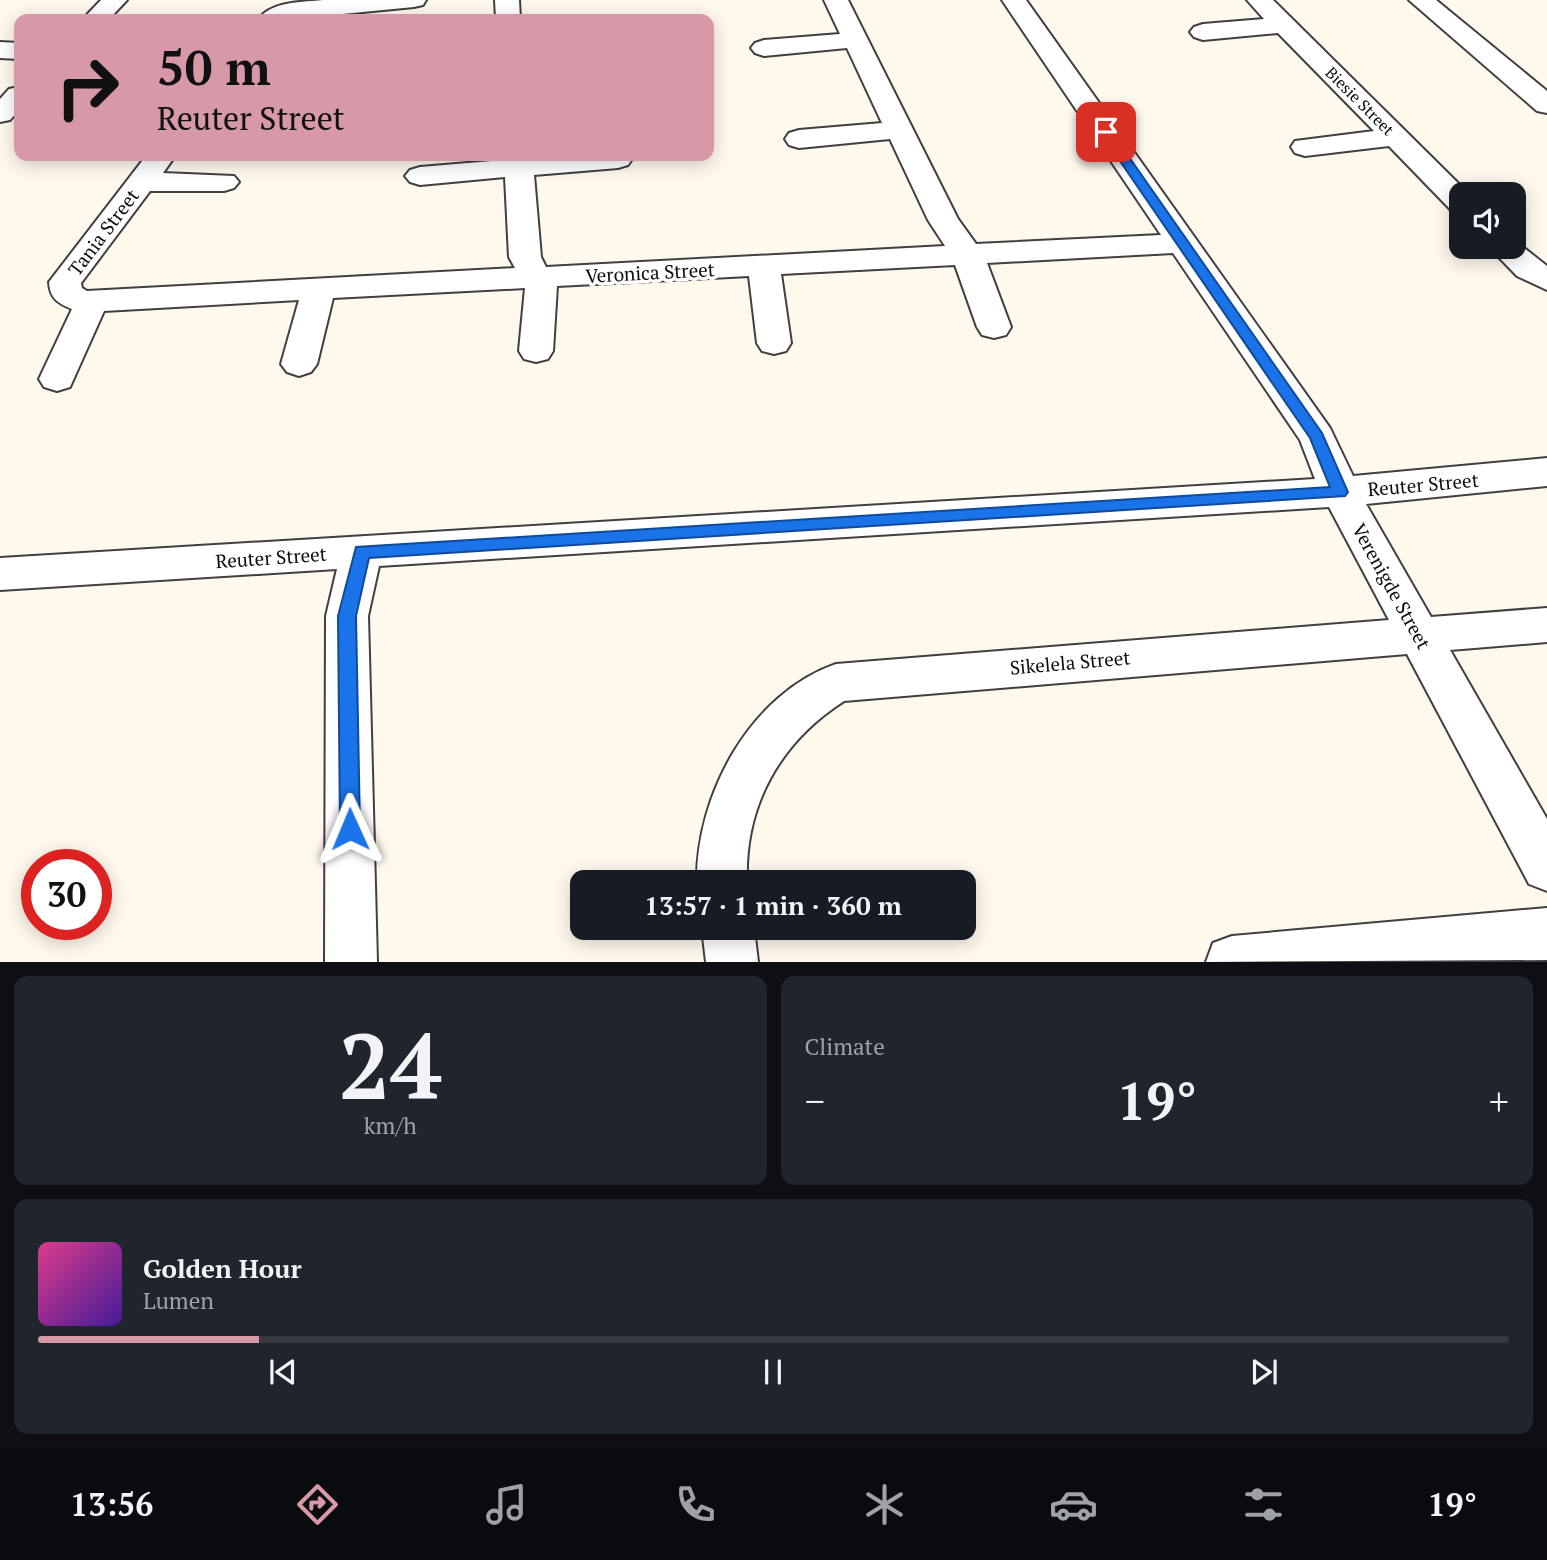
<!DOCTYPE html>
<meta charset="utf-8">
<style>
:root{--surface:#171b24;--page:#20242c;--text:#f1f3f6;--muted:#9ea1a6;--line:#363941;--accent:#d798a8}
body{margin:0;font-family:"PT Serif",serif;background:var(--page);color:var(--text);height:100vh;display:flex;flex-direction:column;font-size:26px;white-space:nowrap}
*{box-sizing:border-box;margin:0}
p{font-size:23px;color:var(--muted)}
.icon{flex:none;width:38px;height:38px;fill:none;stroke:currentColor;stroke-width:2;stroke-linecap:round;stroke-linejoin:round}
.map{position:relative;height:962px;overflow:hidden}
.drawer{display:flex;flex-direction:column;gap:14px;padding:14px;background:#0d0f14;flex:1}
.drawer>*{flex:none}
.guide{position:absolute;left:14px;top:14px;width:700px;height:147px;border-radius:14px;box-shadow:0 4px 18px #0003;background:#d798a8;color:#111;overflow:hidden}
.controls{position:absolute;left:1449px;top:182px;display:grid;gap:14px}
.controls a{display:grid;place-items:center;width:77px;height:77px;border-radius:14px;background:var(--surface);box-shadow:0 4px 18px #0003;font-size:35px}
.speed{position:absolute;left:21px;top:849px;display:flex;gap:14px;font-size:35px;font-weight:700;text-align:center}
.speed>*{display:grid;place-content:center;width:91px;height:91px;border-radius:50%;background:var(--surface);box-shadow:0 4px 18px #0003;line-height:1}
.speed .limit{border:10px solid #d22;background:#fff;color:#111}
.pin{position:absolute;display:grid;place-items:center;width:60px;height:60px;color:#fff;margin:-30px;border-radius:14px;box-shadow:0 4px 10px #0006}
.me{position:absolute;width:77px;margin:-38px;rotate:359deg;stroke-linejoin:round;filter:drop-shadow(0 0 5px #0008)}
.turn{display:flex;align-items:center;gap:24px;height:147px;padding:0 28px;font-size:32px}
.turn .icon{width:91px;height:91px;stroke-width:2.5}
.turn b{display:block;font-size:49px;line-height:60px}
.big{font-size:52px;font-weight:700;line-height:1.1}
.drawer .card{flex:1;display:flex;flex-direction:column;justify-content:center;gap:10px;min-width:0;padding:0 24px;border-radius:14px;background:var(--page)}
.drawer .dial{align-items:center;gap:0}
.dial b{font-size:91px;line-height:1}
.song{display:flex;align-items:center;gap:21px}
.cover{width:84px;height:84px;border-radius:10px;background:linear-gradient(135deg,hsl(330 70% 55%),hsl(260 70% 35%))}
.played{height:7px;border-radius:4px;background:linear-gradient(90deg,var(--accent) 15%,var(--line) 15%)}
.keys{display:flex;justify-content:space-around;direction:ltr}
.heat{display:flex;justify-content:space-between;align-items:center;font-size:38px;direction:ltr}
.drawer .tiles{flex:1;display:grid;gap:14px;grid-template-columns:1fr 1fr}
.card:last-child{grid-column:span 2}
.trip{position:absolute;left:570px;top:870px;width:406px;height:70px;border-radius:14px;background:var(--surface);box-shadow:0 4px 18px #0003;font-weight:700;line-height:70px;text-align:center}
.tabs{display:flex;height:112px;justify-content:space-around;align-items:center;background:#090b0e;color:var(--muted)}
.tabs .icon{width:49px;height:49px}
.tabs .selected{color:var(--accent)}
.tabs b{font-size:32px;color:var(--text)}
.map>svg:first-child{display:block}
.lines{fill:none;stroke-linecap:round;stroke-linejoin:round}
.minor-casing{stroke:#404040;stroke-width:4}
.minor{fill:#fff;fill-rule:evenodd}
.route{fill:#1a73e8;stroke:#114b97;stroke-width:2}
.labels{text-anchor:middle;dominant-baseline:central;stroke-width:7;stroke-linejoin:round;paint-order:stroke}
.far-street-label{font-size:16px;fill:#0d0d0d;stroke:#fff}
.street-label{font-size:19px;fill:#0d0d0d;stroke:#fff}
</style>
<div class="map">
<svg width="1547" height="962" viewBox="0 0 1547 962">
<rect width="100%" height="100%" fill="#fef8ed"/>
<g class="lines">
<g class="minor-casing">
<g id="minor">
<polygon points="101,0 127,0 109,19 83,19"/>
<path d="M324 0H426L423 5 414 7 291 19H259C271 1 304 2 324 0Z"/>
<polygon points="495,0 519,0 520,19 496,19"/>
<path d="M824 0H848L958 219 976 244 1161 235 1002 0H1026L1330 428 1353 476 1547 458V486L1366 504 1431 617 1547 608V642L1450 650 1547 819V891L1529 884 1407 654 844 701C780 742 744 806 747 882H697C696 795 750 694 836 664L1389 620 1329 507 379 566 368 616 377 962H325L326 616 337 569 0 590V558L1315 479 1300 440 1173 253 987 263 1011 327 1006 335 994 338 982 335 977 327 955 265 781 274 791 343 786 351 774 354 762 351 757 343 749 276 557 286 553 351 548 359 536 362 524 359 519 351 525 288 333 298 317 364 311 372 299 376 287 372 281 364 299 300 104 311 70 387 57 391 44 387 39 379 72 309C57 303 50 298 49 282L146 156H175L163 173 234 176 239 182 234 188 224 191H150L81 283 82 288 87 291 515 268 509 257 505 177 420 185 410 182 405 176 410 170 420 167 504 160V156H630L632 159 628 165 618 168 534 175 541 257 546 267 945 246 928 220 890 139 799 148 789 145 785 139 789 133 799 130 882 123 847 48 764 56 755 53 751 48 755 43 764 40 840 34Z"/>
<polygon points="1247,0 1273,0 1469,194 1461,194 1461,212 1450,209 1389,146 1305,156 1295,153 1291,147 1295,141 1374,131 1278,33 1203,40 1194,37 1190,32 1194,27 1203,24 1264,19"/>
<polygon points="1409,0 1436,0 1547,91 1547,113 1537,111"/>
<polygon points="0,42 19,43 19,59 0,58"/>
<polygon points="19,87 19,110 10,120 0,122 0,99 9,89"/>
<polygon points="1514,240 1547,266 1547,290 1517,276 1489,247 1514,247"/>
<polygon points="1547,908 1547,960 1206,962 1213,943 1232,936"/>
<polygon points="702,928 754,928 758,962 706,962"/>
</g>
</g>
<use href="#minor" class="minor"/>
</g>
<polygon class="route" points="1106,129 1110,130 1322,433 1348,492 1345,496 369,558 356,616 360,829 357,835 350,838 343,835 340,829 338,616 356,547 1330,487 1310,438 1100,132"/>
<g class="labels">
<g class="far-street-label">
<text transform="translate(1360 101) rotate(45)">Biesie Street</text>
</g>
<g class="street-label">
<text transform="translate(103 232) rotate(-53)">Tania Street</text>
<text transform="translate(650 272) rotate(-3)">Veronica Street</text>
<text transform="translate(1423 484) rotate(-5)">Reuter Street</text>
<text transform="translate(271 557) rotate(-4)">Reuter Street</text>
<text transform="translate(1392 586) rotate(61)">Verenigde Street</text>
<text transform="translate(1070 662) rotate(-5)">Sikelela Street</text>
</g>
</g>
</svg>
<div class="controls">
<a><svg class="icon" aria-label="sound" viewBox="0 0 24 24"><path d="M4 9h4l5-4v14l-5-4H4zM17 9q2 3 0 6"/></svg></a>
</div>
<div class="speed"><div class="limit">30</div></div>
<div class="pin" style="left:1106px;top:132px;background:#d93025"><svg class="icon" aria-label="arrive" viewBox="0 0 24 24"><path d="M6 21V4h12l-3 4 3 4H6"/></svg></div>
<svg class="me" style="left:350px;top:829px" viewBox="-20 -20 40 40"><path d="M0-17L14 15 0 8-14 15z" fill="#1a73e8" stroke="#fff" stroke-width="4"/></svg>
<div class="trip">13:57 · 1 min · 360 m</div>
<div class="guide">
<div class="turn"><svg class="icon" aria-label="right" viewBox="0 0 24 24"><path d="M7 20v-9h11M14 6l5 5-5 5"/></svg><div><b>50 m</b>Reuter Street</div></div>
</div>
</div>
<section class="drawer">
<div class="tiles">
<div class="card dial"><b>24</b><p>km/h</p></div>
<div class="card"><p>Climate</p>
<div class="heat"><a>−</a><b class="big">19°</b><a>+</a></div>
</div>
<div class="card">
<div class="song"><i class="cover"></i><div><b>Golden Hour</b><p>Lumen</p></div></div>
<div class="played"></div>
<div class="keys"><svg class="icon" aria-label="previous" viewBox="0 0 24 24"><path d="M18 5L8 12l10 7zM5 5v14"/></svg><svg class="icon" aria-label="pause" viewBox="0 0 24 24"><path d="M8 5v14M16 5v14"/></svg><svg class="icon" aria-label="next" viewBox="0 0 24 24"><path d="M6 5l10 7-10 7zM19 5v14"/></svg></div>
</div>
</div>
</section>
<nav class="tabs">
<b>13:56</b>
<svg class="icon selected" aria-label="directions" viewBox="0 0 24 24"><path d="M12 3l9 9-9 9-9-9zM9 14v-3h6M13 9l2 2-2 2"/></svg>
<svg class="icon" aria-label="music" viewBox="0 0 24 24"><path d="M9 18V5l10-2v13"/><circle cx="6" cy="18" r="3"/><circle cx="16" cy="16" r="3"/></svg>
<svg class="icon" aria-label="phone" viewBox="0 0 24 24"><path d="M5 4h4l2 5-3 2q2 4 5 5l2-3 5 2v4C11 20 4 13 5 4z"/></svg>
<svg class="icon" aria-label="climate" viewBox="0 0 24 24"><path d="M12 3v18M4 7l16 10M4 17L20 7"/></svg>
<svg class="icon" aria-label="car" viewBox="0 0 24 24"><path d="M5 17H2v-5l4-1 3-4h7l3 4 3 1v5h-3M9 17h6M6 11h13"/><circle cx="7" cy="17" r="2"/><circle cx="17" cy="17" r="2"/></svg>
<svg class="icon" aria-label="filters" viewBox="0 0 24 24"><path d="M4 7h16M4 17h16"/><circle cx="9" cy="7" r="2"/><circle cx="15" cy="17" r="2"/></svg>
<b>19°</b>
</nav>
